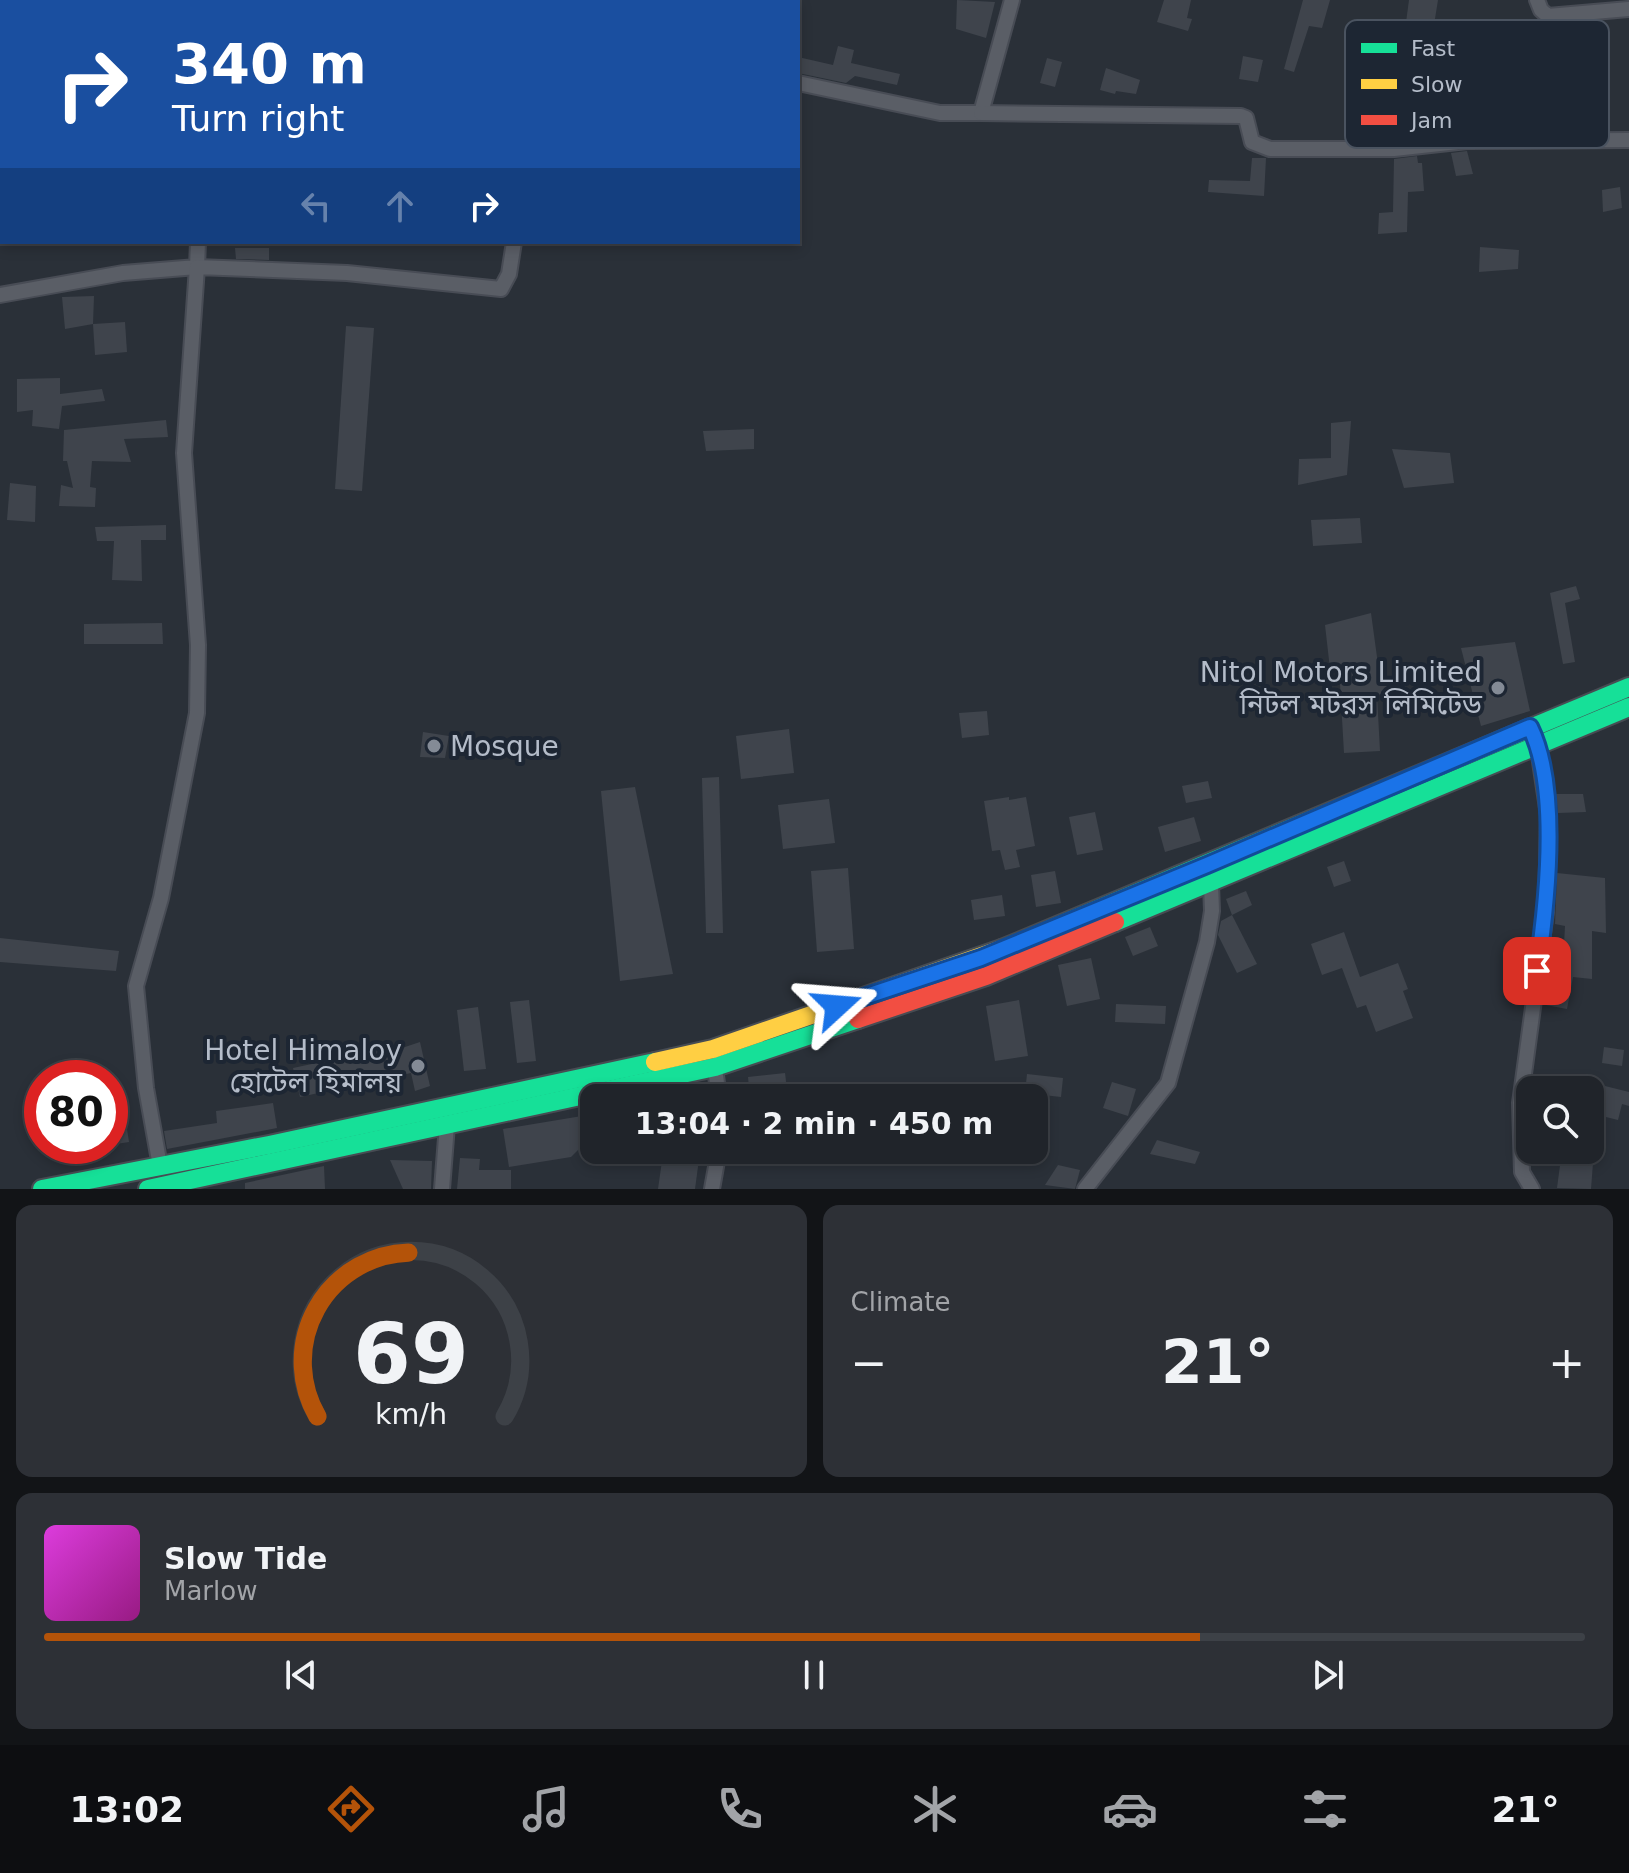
<!DOCTYPE html>
<meta charset="utf-8">
<style>
:root{--surface:#20242a;--page:#2d3036;--text:#f1f3f6;--muted:#a2a4a8;--line:#3d4147;--accent:#b45309}
body{margin:0;font-family:"DejaVu Sans","Noto Sans Bengali",sans-serif;background:var(--page);color:var(--text);height:100vh;display:flex;flex-direction:column;font-size:30px;white-space:nowrap}
*{box-sizing:border-box;margin:0}
p{font-size:26px;color:var(--muted)}
.icon{flex:none;width:44px;height:44px;fill:none;stroke:currentColor;stroke-width:2;stroke-linecap:round;stroke-linejoin:round}
.map{position:relative;height:1189px;overflow:hidden}
.sheet{display:flex;flex-direction:column;gap:16px;padding:16px;background:#121417;flex:1}
.sheet>*{flex:none}
.guide{position:absolute;left:0px;top:0px;width:800px;height:244px;box-shadow:0 4px 12px #0003,0 0 0 2px var(--line);background:#1a4fa0;color:#fff;overflow:hidden}
.tools{position:absolute;left:1516px;top:1076px;display:grid;gap:16px}
.tools a{display:grid;place-items:center;width:88px;height:88px;border-radius:16px;background:var(--surface);box-shadow:0 4px 12px #0003,0 0 0 2px var(--line);font-size:40px}
.speed{position:absolute;left:24px;top:1060px;display:flex;gap:16px;font-size:40px;font-weight:700;text-align:center}
.speed>*{display:grid;place-content:center;width:104px;height:104px;border-radius:50%;background:var(--surface);box-shadow:0 4px 12px #0003,0 0 0 2px var(--line);line-height:1}
.speed .limit{border:12px solid #d22;background:#fff;color:#111}
.pin{position:absolute;display:grid;place-items:center;width:68px;height:68px;color:#fff;margin:-34px;border-radius:16px;box-shadow:0 4px 12px #0006}
.me{position:absolute;width:88px;margin:-44px;rotate:71deg;stroke-linejoin:round;filter:drop-shadow(0 0 6px #0008)}
.turn{display:flex;align-items:center;gap:28px;height:168px;padding:0 40px;font-size:36px}
.turn .icon{width:104px;height:104px;stroke-width:2.5}
.turn b{display:block;font-size:56px;line-height:68px}
.lanes{display:flex;align-items:center;height:76px;padding:0 40px;background:#0003;justify-content:center;gap:40px;direction:ltr}
.lanes .off{opacity:.35}
.big{font-size:60px;font-weight:700;line-height:1.1}
.sheet .widget{flex:1;display:flex;flex-direction:column;justify-content:center;gap:12px;min-width:0;padding:0 28px;border-radius:16px;background:var(--page)}
.sheet .dial{align-items:center;gap:0}
.dial svg{height:208px;overflow:visible;fill:none;stroke:var(--line);stroke-width:7;stroke-linecap:round;text-anchor:middle}
.dial text{fill:var(--text);stroke:none}
.song{display:flex;align-items:center;gap:24px}
.cover{width:96px;height:96px;border-radius:12px;background:linear-gradient(135deg,hsl(300 70% 55%),hsl(310 70% 35%))}
.played{height:8px;border-radius:4px;background:linear-gradient(90deg,var(--accent) 75%,var(--line) 75%)}
.keys{display:flex;justify-content:space-around;direction:ltr}
.heat{display:flex;justify-content:space-between;align-items:center;font-size:44px;direction:ltr}
.sheet .tiles{flex:1;display:grid;gap:16px;grid-template-columns:1fr 1fr}
.widget:last-child{grid-column:span 2}
.trip{position:absolute;left:580px;top:1084px;width:468px;height:80px;border-radius:16px;background:var(--surface);box-shadow:0 4px 12px #0003,0 0 0 2px var(--line);font-weight:700;line-height:80px;text-align:center}
.dock{display:flex;height:128px;justify-content:space-around;align-items:center;background:#0d0e11;color:var(--muted)}
.dock .icon{width:56px;height:56px}
.dock .selected{color:var(--accent)}
.dock b{font-size:36px;color:var(--text)}
.map>svg:first-child{display:block}
.building{fill:#3f444c}
.lines{fill:none;stroke-linecap:round;stroke-linejoin:round}
.street-casing{stroke:#484c55;stroke-width:18}
.fast-casing{stroke:#474c53;stroke-width:22}
.slow-casing{stroke:#474c53;stroke-width:22}
.jam-casing{stroke:#474c53;stroke-width:22}
.street{stroke:#5a5e66;stroke-width:14}
.fast{stroke:#16e098;stroke-width:18}
.slow{stroke:#ffcf43;stroke-width:18}
.jam{stroke:#f24e42;stroke-width:18}
.route-casing{stroke:#114b97;stroke-width:20}
.route{stroke:#1a73e8;stroke-width:14}
.poi-dot{fill:#848b96;stroke:#1d2633;stroke-width:3}
.labels{text-anchor:middle;dominant-baseline:central;stroke-width:8;stroke-linejoin:round;paint-order:stroke}
.poi-label{font-size:28px;fill:#b4bcc9;stroke:#1d2633;text-anchor:end}
.key{fill:#1d2633;stroke:#4a5360;stroke-width:2}
.key-label{font-size:22px;fill:#b4bcc9}
</style>
<div class="map">
<svg width="1629" height="1189" viewBox="0 0 1629 1189">
<rect width="100%" height="100%" fill="#2a3038"/>
<g class="building">
<polygon points="957,0 995,2 986,38 956,29"/>
<polygon points="1164,0 1191,0 1187,18 1192,19 1188,31 1157,22"/>
<polygon points="1303,0 1330,0 1322,28 1309,26 1294,72 1284,69"/>
<polygon points="1409,0 1438,0 1433,31 1405,30"/>
<polygon points="838,46 854,50 851,63 900,74 897,85 855,76 846,83 798,73 798,57 833,65"/>
<polygon points="1243,56 1263,60 1258,82 1239,79"/>
<polygon points="1047,58 1062,62 1055,87 1040,83"/>
<polygon points="1106,68 1140,80 1136,94 1116,91 1115,94 1100,90"/>
<polygon points="1467,151 1473,174 1456,176 1451,153"/>
<polygon points="1417,156 1418,163 1422,163 1424,191 1408,192 1407,232 1378,234 1379,213 1393,212 1394,159"/>
<polygon points="1252,158 1266,158 1264,196 1208,192 1209,180 1250,181"/>
<polygon points="1620,187 1622,208 1603,212 1602,190"/>
<polygon points="1480,247 1519,250 1518,269 1479,272"/>
<polygon points="235,248 269,248 269,260 236,259"/>
<polygon points="94,296 93,324 65,329 62,297"/>
<polygon points="125,322 127,352 95,355 93,324"/>
<polygon points="346,326 374,328 362,491 335,489"/>
<polygon points="60,378 60,394 102,389 105,401 62,406 59,429 32,426 33,410 17,412 17,379"/>
<polygon points="166,420 168,437 124,439 131,462 92,461 90,487 96,488 95,507 59,506 61,485 73,488 67,461 63,461 64,430"/>
<polygon points="1351,421 1347,475 1298,485 1299,459 1331,458 1331,423"/>
<polygon points="754,429 754,449 706,451 703,431"/>
<polygon points="1392,449 1450,453 1454,483 1404,488"/>
<polygon points="10,483 36,486 35,522 7,520"/>
<polygon points="1360,518 1362,543 1313,546 1311,520"/>
<polygon points="166,525 166,540 141,540 142,581 112,580 114,541 97,541 95,527"/>
<polygon points="1576,586 1580,599 1565,603 1575,662 1563,664 1550,593"/>
<polygon points="1371,613 1380,679 1404,676 1406,690 1377,695 1380,751 1344,753 1339,667 1330,669 1325,625"/>
<polygon points="162,623 163,644 84,644 84,624"/>
<polygon points="1515,642 1530,711 1481,726 1461,648"/>
<polygon points="987,711 989,735 962,738 959,713"/>
<polygon points="789,729 794,773 741,779 736,736"/>
<polygon points="423,732 449,736 445,758 420,757"/>
<polygon points="719,777 723,933 706,933 702,778"/>
<polygon points="1208,781 1212,798 1186,803 1182,786"/>
<polygon points="635,787 673,974 620,981 601,791"/>
<polygon points="1556,794 1583,794 1586,812 1558,813"/>
<polygon points="1009,797 1009,800 1026,797 1035,846 1016,850 1020,867 1005,870 1000,850 992,851 984,801"/>
<polygon points="829,799 835,843 783,849 778,805"/>
<polygon points="1095,812 1103,850 1077,855 1069,817"/>
<polygon points="1194,817 1201,841 1165,852 1158,827"/>
<polygon points="1344,861 1351,881 1334,887 1327,867"/>
<polygon points="848,868 854,949 817,952 811,871"/>
<polygon points="1055,871 1061,903 1036,907 1031,875"/>
<polygon points="1557,873 1605,878 1606,933 1592,931 1592,979 1573,977 1567,1009 1546,1005 1550,979 1562,981 1565,926 1555,924"/>
<polygon points="1246,891 1252,905 1232,915 1226,899"/>
<polygon points="1002,895 1005,916 974,920 971,900"/>
<polygon points="1232,915 1257,964 1237,973 1218,935 1221,921"/>
<polygon points="1150,927 1158,946 1133,956 1125,937"/>
<polygon points="1344,932 1360,977 1398,963 1408,989 1403,991 1413,1018 1376,1032 1366,1005 1357,1008 1342,968 1322,975 1311,944"/>
<polygon points="0,938 119,951 116,971 0,962"/>
<polygon points="1091,958 1100,999 1067,1006 1058,965"/>
<polygon points="529,1000 536,1061 517,1063 510,1002"/>
<polygon points="1019,1000 1028,1056 995,1061 986,1006"/>
<polygon points="1116,1004 1166,1006 1165,1024 1115,1022"/>
<polygon points="478,1007 486,1069 464,1071 457,1010"/>
<polygon points="420,1042 430,1086 415,1091 411,1073 300,1097 293,1068 401,1045 402,1048"/>
<polygon points="1604,1047 1624,1050 1622,1066 1602,1063"/>
<polygon points="785,1073 788,1098 750,1098 748,1077"/>
<polygon points="1027,1074 1063,1078 1061,1097 1025,1093"/>
<polygon points="1112,1082 1136,1089 1128,1116 1103,1108"/>
<polygon points="1597,1084 1629,1092 1629,1106 1622,1104 1618,1120 1590,1113"/>
<polygon points="704,1085 706,1098 664,1098 664,1095"/>
<polygon points="42,1089 42,1142 34,1143 30,1090"/>
<polygon points="273,1103 277,1128 167,1149 164,1131 217,1123 216,1111"/>
<polygon points="594,1114 594,1134 571,1157 509,1167 503,1129"/>
<polygon points="125,1116 129,1142 110,1145 110,1118"/>
<polygon points="1157,1140 1200,1152 1195,1164 1150,1154"/>
<polygon points="663,1154 699,1159 695,1189 658,1189"/>
<polygon points="460,1158 480,1159 479,1170 511,1170 511,1189 457,1189"/>
<polygon points="1561,1158 1593,1163 1591,1189 1557,1188"/>
<polygon points="390,1160 432,1161 431,1189 403,1189"/>
<polygon points="1058,1165 1080,1170 1075,1189 1045,1185"/>
<polygon points="324,1166 325,1189 245,1189 245,1183"/>
</g>
<g class="lines">
<g class="street-casing">
<g id="street">
<polyline points="1537,0 1541,10 1548,16 1629,9"/>
<polyline points="219,2 219,0"/>
<polyline points="0,15 2,16"/>
<polyline points="798,83 940,113 981,113 1012,0"/>
<polyline points="981,113 1241,116 1246,118 1252,142 1270,149 1394,149 1467,141 1629,140"/>
<polyline points="0,295 123,273 197,267 198,242"/>
<polyline points="714,1061 719,1098"/>
<polyline points="160,1166 146,1088 136,986 161,898 197,713 198,645 184,453 197,267 347,273 501,289 509,274 514,242"/>
<polyline points="442,1189 447,1125"/>
<polyline points="712,1189 719,1150"/>
<polyline points="1085,1189 1168,1083 1207,942 1212,911 1211,884"/>
<polyline points="1532,1189 1522,1172 1520,1103 1546,912 1548,815 1537,742"/>
</g>
</g>
<g class="fast-casing">
<g id="fast">
<polyline points="1115,922 1629,707"/>
<polyline points="1002,949 1629,687"/>
<polyline points="42,1189 269,1145 655,1062"/>
<polyline points="148,1189 715,1067 858,1019"/>
</g>
</g>
<g class="slow-casing">
<polyline id="slow" points="655,1062 713,1049 1002,949"/>
</g>
<g class="jam-casing">
<polyline id="jam" points="858,1019 986,976 1115,922"/>
</g>
<use href="#street" class="street"/>
<use href="#fast" class="fast"/>
<use href="#slow" class="slow"/>
<use href="#jam" class="jam"/>
</g>
<g class="lines">
<g class="route-casing">
<path id="route" d="M837 1006 981 958 1207 865 1530 727C1560 788 1547 904 1537 971"/>
</g>
<use href="#route" class="route"/>
</g>
<g class="poi-dot">
<circle cx="1498" cy="688" r="8"/>
<circle cx="434" cy="746" r="8"/>
<circle cx="418" cy="1066" r="8"/>
</g>
<g class="labels">
<g class="poi-label">
<text x="1482" y="672">Nitol Motors Limited<tspan x="1482" dy="32">নিটল মটরস লিমিটেড</tspan></text>
<text x="450" y="746" text-anchor="start">Mosque</text>
<text x="402" y="1050">Hotel Himaloy<tspan x="402" dy="32">হোটেল হিমালয়</tspan></text>
</g>
</g>
<rect x="1345" y="20" width="264" height="128" rx="12" class="key"/>
<rect x="1361" y="43" width="36" height="10" fill="#16e098"/>
<rect x="1361" y="79" width="36" height="10" fill="#ffcf43"/>
<rect x="1361" y="115" width="36" height="10" fill="#f24e42"/>
<g class="key-label">
<text x="1411" y="56">Fast</text>
<text x="1411" y="92">Slow</text>
<text x="1411" y="128">Jam</text>
</g>
</svg>
<div class="tools">
<a><svg class="icon" aria-label="search" viewBox="0 0 24 24"><circle cx="10" cy="10" r="6"/><path d="M15 15l6 6"/></svg></a>
</div>
<div class="speed"><div class="limit">80</div></div>
<div class="pin" style="left:1537px;top:971px;background:#d93025"><svg class="icon" aria-label="arrive" viewBox="0 0 24 24"><path d="M6 21V4h12l-3 4 3 4H6"/></svg></div>
<svg class="me" style="left:837px;top:1006px" viewBox="-20 -20 40 40"><path d="M0-17L14 15 0 8-14 15z" fill="#1a73e8" stroke="#fff" stroke-width="4"/></svg>
<div class="trip">13:04 · 2 min · 450 m</div>
<div class="guide">
<div class="turn"><svg class="icon" aria-label="right" viewBox="0 0 24 24"><path d="M7 20v-9h11M14 6l5 5-5 5"/></svg><div><b>340 m</b>Turn right</div></div>
<div class="lanes"><svg class="icon off" aria-label="left" viewBox="0 0 24 24"><path d="M17 20v-9H6M10 6l-5 5 5 5"/></svg><svg class="icon off" aria-label="ahead" viewBox="0 0 24 24"><path d="M12 20V5M6 11l6-6 6 6"/></svg><svg class="icon" aria-label="right" viewBox="0 0 24 24"><path d="M7 20v-9h11M14 6l5 5-5 5"/></svg></div>
</div>
</div>
<section class="sheet">
<div class="tiles">
<div class="widget dial"><svg viewBox="0 0 100 80">
<path d="M14 69A42 42 0 1 1 86 69"/>
<path d="M14 69A42 42 0 0 1 49 6" stroke="#b45309"/>
<text x="50" y="56" font-size="32" font-weight="700">69</text>
<text x="50" y="72" font-size="11">km/h</text>
</svg></div>
<div class="widget"><p>Climate</p>
<div class="heat"><a>−</a><b class="big">21°</b><a>+</a></div>
</div>
<div class="widget">
<div class="song"><i class="cover"></i><div><b>Slow Tide</b><p>Marlow</p></div></div>
<div class="played"></div>
<div class="keys"><svg class="icon" aria-label="previous" viewBox="0 0 24 24"><path d="M18 5L8 12l10 7zM5 5v14"/></svg><svg class="icon" aria-label="pause" viewBox="0 0 24 24"><path d="M8 5v14M16 5v14"/></svg><svg class="icon" aria-label="next" viewBox="0 0 24 24"><path d="M6 5l10 7-10 7zM19 5v14"/></svg></div>
</div>
</div>
</section>
<nav class="dock">
<b>13:02</b>
<svg class="icon selected" aria-label="directions" viewBox="0 0 24 24"><path d="M12 3l9 9-9 9-9-9zM9 14v-3h6M13 9l2 2-2 2"/></svg>
<svg class="icon" aria-label="music" viewBox="0 0 24 24"><path d="M9 18V5l10-2v13"/><circle cx="6" cy="18" r="3"/><circle cx="16" cy="16" r="3"/></svg>
<svg class="icon" aria-label="phone" viewBox="0 0 24 24"><path d="M5 4h4l2 5-3 2q2 4 5 5l2-3 5 2v4C11 20 4 13 5 4z"/></svg>
<svg class="icon" aria-label="climate" viewBox="0 0 24 24"><path d="M12 3v18M4 7l16 10M4 17L20 7"/></svg>
<svg class="icon" aria-label="car" viewBox="0 0 24 24"><path d="M5 17H2v-5l4-1 3-4h7l3 4 3 1v5h-3M9 17h6M6 11h13"/><circle cx="7" cy="17" r="2"/><circle cx="17" cy="17" r="2"/></svg>
<svg class="icon" aria-label="filters" viewBox="0 0 24 24"><path d="M4 7h16M4 17h16"/><circle cx="9" cy="7" r="2"/><circle cx="15" cy="17" r="2"/></svg>
<b>21°</b>
</nav>
